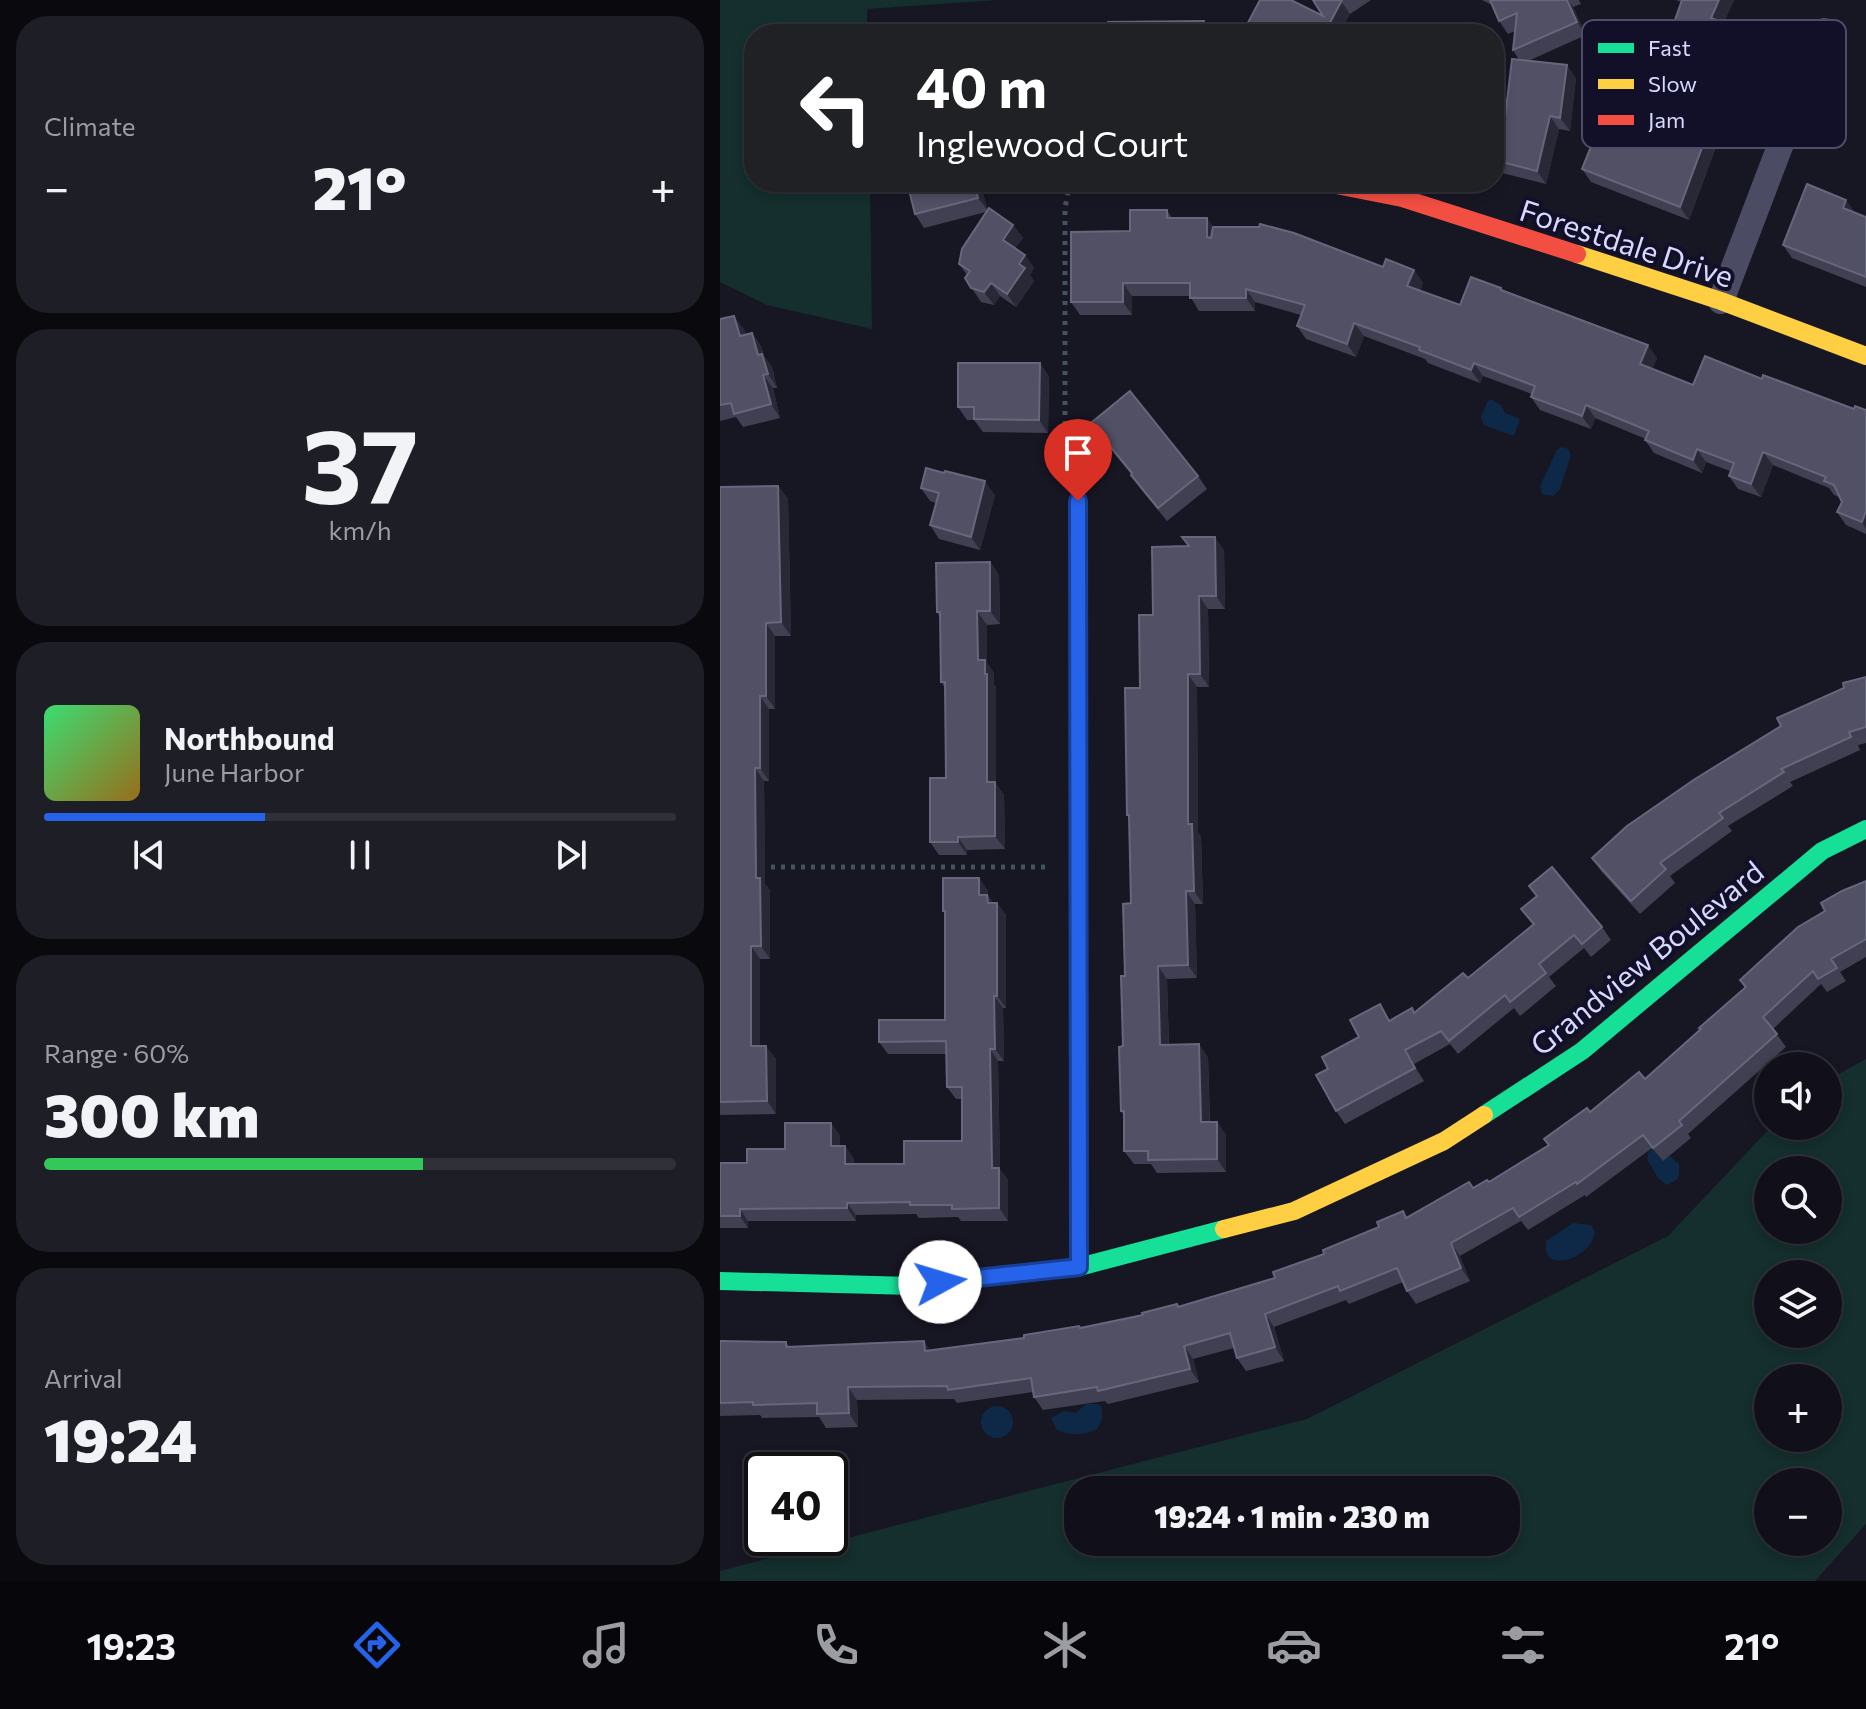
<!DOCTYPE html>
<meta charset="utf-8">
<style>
:root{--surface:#11101a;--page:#1e1e27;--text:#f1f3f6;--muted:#9c9da2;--line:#303039;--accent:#2563eb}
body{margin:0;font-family:Commissioner,sans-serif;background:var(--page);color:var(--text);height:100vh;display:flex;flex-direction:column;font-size:30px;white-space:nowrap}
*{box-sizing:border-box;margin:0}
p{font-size:26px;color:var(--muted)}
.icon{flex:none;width:44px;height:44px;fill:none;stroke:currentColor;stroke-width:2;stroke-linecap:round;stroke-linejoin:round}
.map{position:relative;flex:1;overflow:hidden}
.details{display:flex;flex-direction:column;gap:16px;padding:16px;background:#09090e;width:720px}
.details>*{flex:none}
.guide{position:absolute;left:24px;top:24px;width:760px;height:168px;border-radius:32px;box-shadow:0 4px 12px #0003,0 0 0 2px var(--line);background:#202124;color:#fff;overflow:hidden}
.buttons{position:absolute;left:1034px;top:1052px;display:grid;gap:16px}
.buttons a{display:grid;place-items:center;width:88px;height:88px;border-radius:50%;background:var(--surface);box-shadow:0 4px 12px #0003,0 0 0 2px var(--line);font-size:40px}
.speed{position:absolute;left:24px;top:1452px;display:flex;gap:16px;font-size:40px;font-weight:700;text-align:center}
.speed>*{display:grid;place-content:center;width:104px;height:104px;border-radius:50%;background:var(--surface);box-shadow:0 4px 12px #0003,0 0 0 2px var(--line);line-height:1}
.speed .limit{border:4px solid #111;border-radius:12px;background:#fff;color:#111}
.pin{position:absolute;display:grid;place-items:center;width:68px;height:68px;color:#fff;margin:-82px -34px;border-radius:50% 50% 50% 0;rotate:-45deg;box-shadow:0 0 8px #0007}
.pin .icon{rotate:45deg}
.me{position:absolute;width:88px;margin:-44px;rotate:84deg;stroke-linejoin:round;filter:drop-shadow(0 0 6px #0008)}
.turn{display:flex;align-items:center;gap:28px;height:168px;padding:0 40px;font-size:36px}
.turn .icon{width:104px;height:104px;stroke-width:2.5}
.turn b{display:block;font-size:56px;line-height:68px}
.big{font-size:60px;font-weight:800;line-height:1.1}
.details .tile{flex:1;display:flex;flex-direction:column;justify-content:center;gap:12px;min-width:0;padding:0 28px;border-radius:32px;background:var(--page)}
.details .dial{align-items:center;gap:0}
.dial b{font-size:104px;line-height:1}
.song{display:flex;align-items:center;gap:24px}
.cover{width:96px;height:96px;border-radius:12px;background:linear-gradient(135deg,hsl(140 70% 55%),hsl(40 70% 35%))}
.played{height:8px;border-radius:4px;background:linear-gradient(90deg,var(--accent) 35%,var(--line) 35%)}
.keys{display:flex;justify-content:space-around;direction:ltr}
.heat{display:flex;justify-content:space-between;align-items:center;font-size:44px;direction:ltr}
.charge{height:12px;border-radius:6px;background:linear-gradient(90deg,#34c759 60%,var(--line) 0)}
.trip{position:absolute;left:344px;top:1476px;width:456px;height:80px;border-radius:32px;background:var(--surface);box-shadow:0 4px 12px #0003,0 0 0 2px var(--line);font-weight:800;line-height:80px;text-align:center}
.tab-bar{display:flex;height:128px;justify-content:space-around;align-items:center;background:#07060a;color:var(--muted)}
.tab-bar .icon{width:56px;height:56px}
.tab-bar .active{color:var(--accent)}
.tab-bar b{font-size:36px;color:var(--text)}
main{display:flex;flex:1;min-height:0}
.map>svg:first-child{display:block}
.green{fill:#142f2d;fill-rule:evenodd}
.water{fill:#0e2947}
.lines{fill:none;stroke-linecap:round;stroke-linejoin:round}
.path{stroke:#44525e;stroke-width:5;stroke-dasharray:4 6;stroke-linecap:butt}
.street{stroke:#4b4c64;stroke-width:26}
.fast{stroke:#16e098;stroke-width:18}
.slow{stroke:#ffcf43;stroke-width:18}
.jam{stroke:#f24e42;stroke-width:18}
.wall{fill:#404052}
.shaded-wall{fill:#292837}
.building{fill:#515065;stroke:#66667d;stroke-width:2}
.route-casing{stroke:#184099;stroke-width:20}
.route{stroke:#2563eb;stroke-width:14}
.labels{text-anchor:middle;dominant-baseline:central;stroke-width:8;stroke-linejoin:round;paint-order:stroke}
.street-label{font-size:30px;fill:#d9d9ff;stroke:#121029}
.key{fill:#121029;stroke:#4e4c69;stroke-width:2}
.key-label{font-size:22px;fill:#d9d9ff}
</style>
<main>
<section class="details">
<div class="tile"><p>Climate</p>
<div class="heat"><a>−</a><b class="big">21°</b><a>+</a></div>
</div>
<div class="tile dial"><b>37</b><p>km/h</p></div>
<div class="tile">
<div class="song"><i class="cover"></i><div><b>Northbound</b><p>June Harbor</p></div></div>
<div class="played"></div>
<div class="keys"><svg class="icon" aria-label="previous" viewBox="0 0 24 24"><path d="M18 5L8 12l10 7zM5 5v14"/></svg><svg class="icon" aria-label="pause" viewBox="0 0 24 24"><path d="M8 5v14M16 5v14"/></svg><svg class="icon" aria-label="next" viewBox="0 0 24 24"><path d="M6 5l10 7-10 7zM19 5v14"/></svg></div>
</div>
<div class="tile"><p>Range · 60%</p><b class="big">300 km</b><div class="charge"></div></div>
<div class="tile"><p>Arrival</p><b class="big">19:24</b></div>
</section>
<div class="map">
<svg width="1146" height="1581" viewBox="0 0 1146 1581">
<rect width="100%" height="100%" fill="#171623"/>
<g class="green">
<polygon points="0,0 278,0 147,9 147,34 34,34 34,182 150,182 152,329 47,305 0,282"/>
<path d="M1146 1059V1524L1095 1581H0V1571L587 1419 948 1236 1052 1126H1108V1080ZM1048 1170H1108V1230H1048ZM1048 1274H1108V1334H1048ZM1048 1378H1108V1438H1048ZM1048 1482H1108V1542H1048ZM358 1490H786V1542H358Z"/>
</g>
<g class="water">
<polygon points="770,399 781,405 785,413 800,419 794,436 764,425 761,417 767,402"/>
<polygon points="842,447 848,449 851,455 840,489 833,496 822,494 820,486 837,450"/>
<path d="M933 1149 942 1160 950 1156 959 1164C960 1177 959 1181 946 1185L938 1178 927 1159 929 1151Z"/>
<path d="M853 1223 871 1225 875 1232C874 1236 873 1240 870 1244 860 1260 822 1273 826 1241Z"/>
<path d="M367 1404H377L382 1407V1419L377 1429C361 1436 352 1436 337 1430L331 1418 344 1411 355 1413Z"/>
<circle cx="277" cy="1422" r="16"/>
</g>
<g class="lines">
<g class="path">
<polyline points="346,475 345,471 345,208 350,182"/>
<polyline points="41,867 327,867"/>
</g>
<polyline class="street" points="1001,301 1104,31"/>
<g class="fast">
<polyline points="358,501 359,1267"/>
<polyline points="764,1115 862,1051 1102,851 1146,829"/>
<polyline points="0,1281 192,1286 359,1267 504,1229"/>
</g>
<g class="slow">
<polyline points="857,254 1001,301 1146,356"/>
<polyline points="504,1229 574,1211 724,1141 764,1115"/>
</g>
<polyline class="jam" points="601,182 682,198 857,254"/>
</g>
<g class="wall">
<polygon points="593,0 651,0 630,14 603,16"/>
<polygon points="762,0 859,0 861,4 853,7 866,35 808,61 856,78 850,131 839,129 826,184 774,171 774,115 785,118 799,60 793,50 795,31 788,34 779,21 772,5"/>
<polygon points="956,0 1014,0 1004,22 1017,37 999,87 951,70 942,57 961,2"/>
<polygon points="987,134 996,147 969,220 871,182 862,169"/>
<polygon points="260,182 267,210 293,225 303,238 295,248 305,255 314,268 310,275 314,281 296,307 280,296 274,305 261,302 245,278 247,275 239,264 266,212 204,228 195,214"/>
<polygon points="1126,200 1135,213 1146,217 1146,287 1072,258 1063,245"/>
<polygon points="447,210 452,218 663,267 694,270 703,283 700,291 740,305 781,288 784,291 937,358 932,369 973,385 1042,379 1134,409 1146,410 1146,534 1126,525 1117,512 1122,502 1119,497 1114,495 1109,488 1053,465 1041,497 1018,489 1009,476 1010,471 986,462 982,473 934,453 925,440 926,439 875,418 871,429 820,410 811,397 812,394 763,376 760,383 708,363 705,359 644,336 636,357 586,339 577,326 581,315 535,302 535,311 479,311 470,296 412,296 412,315 360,315 351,302 410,231"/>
<polygon points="0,319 24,329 25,334 32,333 41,346 44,356 52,367 57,388 53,388 60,418 23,427 16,417 0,421"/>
<polygon points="320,363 329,377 328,433 263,432 254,420 247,420 238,407"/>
<polygon points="371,423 478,476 487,489 447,521 420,488 411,474 380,436"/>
<polygon points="58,486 68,499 71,636 55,636 55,709 49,709 49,781 44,781 45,884 50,891 50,959 40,959 40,1046 56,1059 56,1114 0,1115 0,487"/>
<polygon points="201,488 275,495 260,550 219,539 210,525 216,503 210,501"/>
<polygon points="462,537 504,550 505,609 488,609 489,687 477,687 478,832 481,837 483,904 475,904 477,978 447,979 449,1045 488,1057 490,1122 497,1122 506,1135 506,1172 437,1173 431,1164 414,1164 404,1151 404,1116 401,1111 405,976 411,903 409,818 407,815 420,688 433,615 468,546"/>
<polygon points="270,562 279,575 280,624 267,625 267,663 274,673 274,685 276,687 276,784 284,795 285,849 247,850 247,855 219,855 210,842 226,778 225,688 221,682 220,617 217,612"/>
<polygon points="1146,677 1146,743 1138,745 1140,750 1070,782 1073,786 1008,826 1012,831 950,876 955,883 920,914 881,871 872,858"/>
<polygon points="1146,881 1146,957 1120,972 1126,981 1107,992 1101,984 1053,1029 1066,1047 968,1134 971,1138 943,1161 932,1148 866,1197 865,1195 808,1230 801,1221 740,1256 750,1281 696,1304 687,1291 683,1282 629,1304 626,1300 554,1327 564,1361 526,1371 517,1358 514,1348 473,1359 479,1382 388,1404 385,1401 323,1410 314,1397 313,1392 237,1403 234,1399 137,1400 138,1427 106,1428 99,1417 42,1418 40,1415 0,1416 0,1341 66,1342 69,1346 211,1350 304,1338 361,1328 459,1306 555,1278 604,1254 769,1182 829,1145 870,1112 925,1079 1025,988 1020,980 1105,911"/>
<polygon points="809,886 882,927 891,940 871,957 864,948 829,977 836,986 800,1016 794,1008 738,1054 730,1044 694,1064 704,1081 625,1124 616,1111 608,1069 639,1037 670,1020 695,1012 748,978 813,925 801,909 816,897"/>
<polygon points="268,890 268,895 273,903 277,903 286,915 286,1008 283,1008 284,1061 278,1061 280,1170 288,1180 288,1221 241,1221 238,1217 199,1218 196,1214 136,1215 136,1221 28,1221 28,1228 0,1228 0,1163 27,1163 65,1149 111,1123 120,1136 120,1146 125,1146 134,1159 134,1164 184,1164 242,1141 242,1099 236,1099 227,1087 226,1054 168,1054 159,1042 225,1020 225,914 223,911"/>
</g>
<g class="shaded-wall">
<polygon points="847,0 848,0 853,7 866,35 857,22"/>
<polygon points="999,0 1014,0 1000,31 991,18"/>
<polygon points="621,1 630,14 620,34 604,34"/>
<polygon points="484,21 493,34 484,34"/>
<polygon points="1008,24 1017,37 999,87 990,74"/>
<polygon points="847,65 856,78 850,131 840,118"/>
<polygon points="830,116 839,129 826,184 817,171"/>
<polygon points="987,134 996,147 969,220 960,207"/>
<polygon points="254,182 260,182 268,211 258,198"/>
<polygon points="1126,200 1135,213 1123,208"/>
<polygon points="487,218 496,231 496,251 487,237"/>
<polygon points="293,225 303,238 292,253 283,240"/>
<polygon points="305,255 314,268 310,275 314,281 296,307 287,294 299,264"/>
<polygon points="694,270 703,283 697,300 687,286"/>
<polygon points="271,283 280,296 274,305 264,292"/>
<polygon points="403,283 412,296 412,315 403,302"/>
<polygon points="526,289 535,302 535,311 526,298"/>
<polygon points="14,316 24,329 29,349 20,336"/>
<polygon points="634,323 644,336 636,357 627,344"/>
<polygon points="32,333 41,346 44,356 52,367 57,388 48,374 38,355"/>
<polygon points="928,345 937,358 929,377 920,364"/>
<polygon points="320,363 329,377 328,433 319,420"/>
<polygon points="754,363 763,376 760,383 751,370"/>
<polygon points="43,375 53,388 60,418 51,404"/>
<polygon points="866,405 875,418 871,429 862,416"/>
<polygon points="977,449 986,462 982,473 973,460"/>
<polygon points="1043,452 1053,465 1041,497 1031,484"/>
<polygon points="265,481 275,495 260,550 251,537"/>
<polygon points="58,486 68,499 71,636 61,622"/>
<polygon points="1146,511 1146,529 1142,522"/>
<polygon points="495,537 504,550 505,609 496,596"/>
<polygon points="270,562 279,575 280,624 270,611"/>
<polygon points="479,596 488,609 489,687 480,674"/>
<polygon points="257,611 267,625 267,663 274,673 274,685 276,687 276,784 284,795 285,849 275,836 267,782 258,660"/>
<polygon points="46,623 55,636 55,709 46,696"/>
<polygon points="468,674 477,687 478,832 481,837 483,904 474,891 468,824"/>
<polygon points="40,696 49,709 49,781 40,768"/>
<polygon points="35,768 44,781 45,884 50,891 50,959 41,946 36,878"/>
<polygon points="238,837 247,850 247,855 238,842"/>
<polygon points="259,878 268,890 268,895 276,907 276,915 259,895"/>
<polygon points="466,891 475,904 477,978 468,965"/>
<polygon points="277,903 286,915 286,1008 277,996"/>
<polygon points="31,946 40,959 40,1059 31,1046"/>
<polygon points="438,966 447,979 449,1058 440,1045"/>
<polygon points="274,996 283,1008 284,1061 275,1049"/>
<polygon points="479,1044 488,1057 490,1135 481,1122"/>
<polygon points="46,1046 56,1059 56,1114 47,1101"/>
<polygon points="270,1049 278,1061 280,1170 288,1180 288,1221 279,1208 272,1168"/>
<polygon points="685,1050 694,1064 704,1081 695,1068"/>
<polygon points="497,1122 506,1135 506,1172 497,1159"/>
<polygon points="111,1123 120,1136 120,1159 111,1146"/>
<polygon points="125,1146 134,1159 134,1176 125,1164"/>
<polygon points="127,1203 136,1215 136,1221 127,1208"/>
<polygon points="20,1209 28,1221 28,1228 20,1216"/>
<polygon points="731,1243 740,1256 750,1281 741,1268"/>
<polygon points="545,1314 554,1327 564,1361 555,1347"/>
<polygon points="204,1341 213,1354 205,1351"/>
<polygon points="464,1346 473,1359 479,1382 470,1369"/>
<polygon points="128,1387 137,1400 138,1427 129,1413"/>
</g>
<g class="building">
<polygon points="540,0 571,0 603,16 593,0 622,0 604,34 522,34"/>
<polygon points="770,0 847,0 857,22 793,50 797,13 779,21"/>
<polygon points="962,0 999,0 991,18 1008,24 990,74 942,57"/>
<polygon points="484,21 484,34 388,34 388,22"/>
<polygon points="792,59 847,65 840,118 830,116 817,171 774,160 774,115 785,118"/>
<polygon points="886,109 942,132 947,119 987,134 960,207 862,169"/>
<polygon points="187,182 254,182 258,198 195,214"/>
<polygon points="1087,184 1126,200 1123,208 1146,217 1146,277 1063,245"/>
<polygon points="269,208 293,225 283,240 305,255 299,264 305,268 287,294 271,283 264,292 251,288 245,278 250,271 239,264 242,249"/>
<polygon points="410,210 447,210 447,218 487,218 487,237 491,238 493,227 539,227 540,224 574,233 663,267 666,259 694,270 687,286 740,305 751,277 781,288 781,290 928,345 920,364 973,385 985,356 1042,379 1043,375 1134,409 1135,406 1146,410 1146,511 1142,522 1117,512 1122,502 1114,485 1104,481 1106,477 1043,452 1031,484 1009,476 1014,463 977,449 973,460 925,440 929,431 866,405 862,416 811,397 815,386 754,363 751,370 699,350 700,347 634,323 627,344 577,326 585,305 526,289 526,298 470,298 470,283 403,283 403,302 351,302 351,232 410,231"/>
<polygon points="14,316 20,336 32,333 38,355 42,354 48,374 43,375 51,404 14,414 11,403 0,405 0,319"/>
<polygon points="238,363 320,363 319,420 254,419 254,407 238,407"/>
<polygon points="410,391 478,476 438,508 411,475 412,473 371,423"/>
<polygon points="206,468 224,473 225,471 265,481 251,537 210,525 219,493 201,488"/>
<polygon points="58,486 61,622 46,623 46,696 40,696 40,768 35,768 36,878 40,878 41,946 31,946 31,1046 46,1046 47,1101 0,1102 0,487"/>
<polygon points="462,537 495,537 496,596 479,596 480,674 468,674 468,824 472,824 474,891 466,891 468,965 438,966 440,1045 479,1044 481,1122 497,1122 497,1159 428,1160 428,1151 404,1151 404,1111 401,1111 399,1047 403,1046 401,976 405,976 403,904 411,903 409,815 407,815 405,688 420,688 419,615 433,615 432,547 469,546"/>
<polygon points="270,562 270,611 257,611 258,660 265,660 265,674 267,674 267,782 275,782 275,836 238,837 238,842 210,842 210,778 226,778 225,682 221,682 220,612 217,612 216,563"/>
<polygon points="1146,677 1146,727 1129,732 1131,737 1061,769 1064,772 999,813 1003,818 940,863 946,869 911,901 872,858 907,826 975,779 1061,726 1057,718 1124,688 1123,683"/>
<polygon points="832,867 882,927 862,944 854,935 819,964 826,973 790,1002 785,995 729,1041 721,1031 685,1050 695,1068 616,1111 596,1075 608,1069 602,1057 639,1037 630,1020 660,1004 669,1021 692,1008 694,1013 743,973 748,978 814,924 801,909 817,896 809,886"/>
<polygon points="223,878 259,878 259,895 267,895 268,903 277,903 277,996 274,996 275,1049 270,1049 272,1168 279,1168 279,1208 232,1209 232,1205 190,1205 190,1202 127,1203 127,1208 20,1209 20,1216 0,1216 0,1163 27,1163 27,1149 65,1149 65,1123 111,1123 111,1146 125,1146 125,1164 184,1164 184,1141 242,1141 242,1087 227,1087 226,1041 159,1042 159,1020 225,1020 225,911 223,911"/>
<polygon points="1146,881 1146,939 1111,959 1117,968 1098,979 1093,971 1043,1017 1057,1034 959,1121 962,1125 933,1148 923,1135 857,1184 856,1182 799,1217 793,1208 731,1243 741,1268 687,1291 677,1268 620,1291 618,1286 545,1314 555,1347 517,1358 510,1333 464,1346 470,1369 378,1391 377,1387 314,1397 311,1378 228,1390 227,1386 128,1387 129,1413 97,1414 97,1403 33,1405 33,1402 0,1403 0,1341 66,1342 66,1347 204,1341 205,1351 304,1338 304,1335 359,1326 360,1328 423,1315 422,1313 457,1304 458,1307 555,1278 553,1272 604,1254 603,1250 659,1227 657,1222 683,1211 686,1218 749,1182 753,1188 767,1180 769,1182 829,1145 824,1139 867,1108 870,1112 919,1072 925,1079 981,1029 979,1028 1026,987 1020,980 1078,927 1105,911 1101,903 1122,891"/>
</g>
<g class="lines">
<g class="route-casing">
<polyline id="route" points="220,1282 359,1267 358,501"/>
</g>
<use href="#route" class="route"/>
</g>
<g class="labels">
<g class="street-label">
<text transform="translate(907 242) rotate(18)">Forestdale Drive</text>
<text transform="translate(926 957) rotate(-39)">Grandview Boulevard</text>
</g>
</g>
<rect x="862" y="20" width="264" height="128" rx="12" class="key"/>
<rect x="878" y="43" width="36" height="10" fill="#16e098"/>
<rect x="878" y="79" width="36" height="10" fill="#ffcf43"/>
<rect x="878" y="115" width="36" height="10" fill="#f24e42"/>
<g class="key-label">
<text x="928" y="56">Fast</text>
<text x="928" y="92">Slow</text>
<text x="928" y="128">Jam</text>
</g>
</svg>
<div class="buttons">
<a><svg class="icon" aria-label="sound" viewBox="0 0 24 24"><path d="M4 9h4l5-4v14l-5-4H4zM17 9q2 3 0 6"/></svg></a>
<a><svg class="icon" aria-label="search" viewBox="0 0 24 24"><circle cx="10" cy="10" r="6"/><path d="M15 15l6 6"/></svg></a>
<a><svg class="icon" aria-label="layers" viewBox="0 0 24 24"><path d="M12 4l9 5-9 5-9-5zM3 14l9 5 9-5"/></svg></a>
<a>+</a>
<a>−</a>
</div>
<div class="speed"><div class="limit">40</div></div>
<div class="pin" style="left:358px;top:501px;background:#d93025"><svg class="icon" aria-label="arrive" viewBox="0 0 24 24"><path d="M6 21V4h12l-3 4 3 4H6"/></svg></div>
<svg class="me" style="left:220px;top:1282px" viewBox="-20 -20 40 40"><circle r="19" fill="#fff"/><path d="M0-13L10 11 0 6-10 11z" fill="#2563eb"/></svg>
<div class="trip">19:24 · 1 min · 230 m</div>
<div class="guide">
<div class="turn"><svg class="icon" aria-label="left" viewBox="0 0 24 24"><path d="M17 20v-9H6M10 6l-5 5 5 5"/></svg><div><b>40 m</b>Inglewood Court</div></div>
</div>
</div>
</main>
<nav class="tab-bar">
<b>19:23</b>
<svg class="icon active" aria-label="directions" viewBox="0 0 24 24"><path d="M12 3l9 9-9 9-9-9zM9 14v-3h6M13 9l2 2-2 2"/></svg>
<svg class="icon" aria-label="music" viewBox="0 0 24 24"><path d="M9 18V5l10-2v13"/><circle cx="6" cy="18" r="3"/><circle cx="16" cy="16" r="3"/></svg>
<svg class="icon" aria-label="phone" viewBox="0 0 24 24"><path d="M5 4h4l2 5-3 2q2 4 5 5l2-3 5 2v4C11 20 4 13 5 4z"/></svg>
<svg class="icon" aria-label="climate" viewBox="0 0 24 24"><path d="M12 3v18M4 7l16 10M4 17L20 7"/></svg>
<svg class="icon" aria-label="car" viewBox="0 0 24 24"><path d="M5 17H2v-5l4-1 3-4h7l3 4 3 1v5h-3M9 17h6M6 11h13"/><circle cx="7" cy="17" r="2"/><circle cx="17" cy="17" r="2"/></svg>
<svg class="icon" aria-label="filters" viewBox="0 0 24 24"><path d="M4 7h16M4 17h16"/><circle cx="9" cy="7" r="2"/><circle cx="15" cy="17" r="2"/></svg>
<b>21°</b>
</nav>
